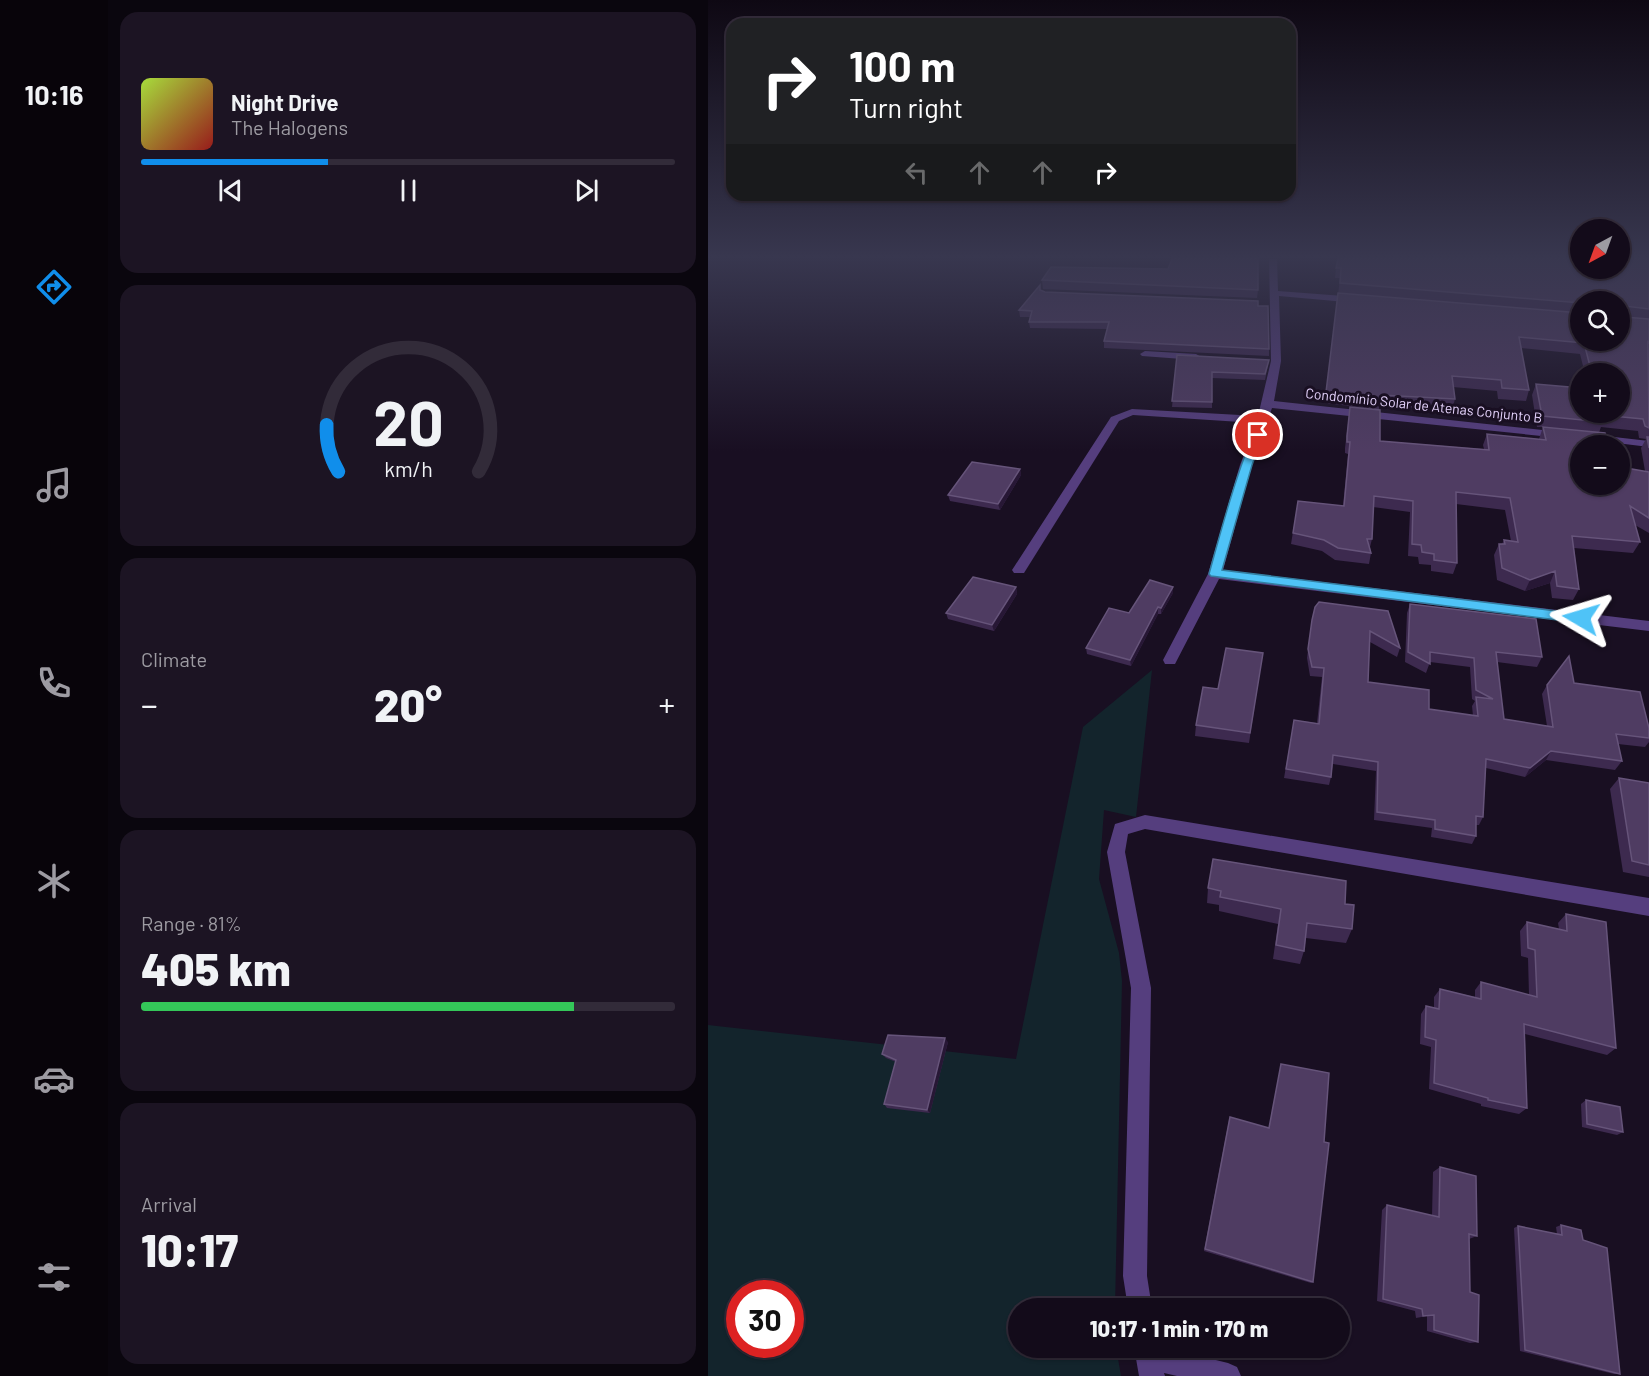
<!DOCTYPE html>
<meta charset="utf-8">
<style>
:root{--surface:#130b1a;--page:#1c1423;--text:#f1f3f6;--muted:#9d9ba2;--line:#322b39;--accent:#108eeb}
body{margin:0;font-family:Barlow,sans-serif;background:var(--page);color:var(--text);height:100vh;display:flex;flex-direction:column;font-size:22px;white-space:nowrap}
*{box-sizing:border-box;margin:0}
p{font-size:20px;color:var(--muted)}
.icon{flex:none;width:33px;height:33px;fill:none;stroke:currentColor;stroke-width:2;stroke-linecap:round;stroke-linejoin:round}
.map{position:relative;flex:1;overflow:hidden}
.side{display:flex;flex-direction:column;gap:12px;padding:12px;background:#0a060e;width:600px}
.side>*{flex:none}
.hud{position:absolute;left:18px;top:18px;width:570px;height:183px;border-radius:18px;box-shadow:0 2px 4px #0004,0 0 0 2px var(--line);background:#202124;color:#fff;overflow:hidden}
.needle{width:39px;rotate:221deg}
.fabs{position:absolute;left:862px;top:219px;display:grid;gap:12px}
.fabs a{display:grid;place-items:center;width:60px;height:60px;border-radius:50%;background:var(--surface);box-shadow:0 2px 4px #0004,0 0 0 2px var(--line);font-size:30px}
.speed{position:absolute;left:18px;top:1280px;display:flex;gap:12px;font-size:30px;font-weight:700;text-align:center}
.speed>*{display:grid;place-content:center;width:78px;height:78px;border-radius:50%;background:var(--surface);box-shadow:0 2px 4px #0004,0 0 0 2px var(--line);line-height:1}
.speed .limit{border:9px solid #d22;background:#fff;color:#111}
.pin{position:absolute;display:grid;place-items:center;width:51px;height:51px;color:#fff;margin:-26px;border:3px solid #fff;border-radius:50%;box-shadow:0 2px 6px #0007}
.me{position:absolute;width:66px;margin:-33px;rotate:277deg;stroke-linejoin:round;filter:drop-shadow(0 0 4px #0008)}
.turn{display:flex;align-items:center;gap:21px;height:126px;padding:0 24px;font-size:27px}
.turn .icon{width:78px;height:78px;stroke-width:2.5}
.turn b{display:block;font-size:42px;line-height:51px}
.lanes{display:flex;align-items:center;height:57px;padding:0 24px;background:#0003;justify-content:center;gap:30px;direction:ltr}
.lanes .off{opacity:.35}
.big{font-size:45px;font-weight:800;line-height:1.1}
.side .card{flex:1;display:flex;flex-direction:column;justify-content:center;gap:9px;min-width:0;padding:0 21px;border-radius:18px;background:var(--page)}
.side .dial{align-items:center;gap:0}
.dial svg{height:156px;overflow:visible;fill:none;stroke:var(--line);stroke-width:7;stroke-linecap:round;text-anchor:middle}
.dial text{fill:var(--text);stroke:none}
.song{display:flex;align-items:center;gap:18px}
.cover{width:72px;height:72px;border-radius:9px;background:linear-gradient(135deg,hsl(80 70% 55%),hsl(0 70% 35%))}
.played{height:6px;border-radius:3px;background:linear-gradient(90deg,var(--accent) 35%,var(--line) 35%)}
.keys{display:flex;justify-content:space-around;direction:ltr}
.heat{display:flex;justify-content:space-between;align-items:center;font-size:33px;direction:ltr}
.charge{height:9px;border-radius:4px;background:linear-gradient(90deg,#34c759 81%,var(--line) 0)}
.trip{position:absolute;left:300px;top:1298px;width:342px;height:60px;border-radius:30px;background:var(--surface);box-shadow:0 2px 4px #0004,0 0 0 2px var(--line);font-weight:800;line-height:60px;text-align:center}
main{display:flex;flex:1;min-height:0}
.tab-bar{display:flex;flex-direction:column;width:108px;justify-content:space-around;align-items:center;background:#08040a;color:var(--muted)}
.tab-bar .icon{width:42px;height:42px}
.tab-bar .active{color:var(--accent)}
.tab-bar b{font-size:27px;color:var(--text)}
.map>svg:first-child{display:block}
.green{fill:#13242c;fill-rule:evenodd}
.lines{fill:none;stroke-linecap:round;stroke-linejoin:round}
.minor{fill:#553e7e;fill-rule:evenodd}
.wall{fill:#3d2a4f;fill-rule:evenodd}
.shaded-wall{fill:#271735}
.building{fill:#4f3c62;stroke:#66547a;stroke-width:1.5}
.route{fill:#4fc3f7;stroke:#337fa1;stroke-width:1.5}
.labels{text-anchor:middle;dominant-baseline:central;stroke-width:6;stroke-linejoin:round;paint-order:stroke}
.far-street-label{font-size:14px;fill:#e5d3fc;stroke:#190f22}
</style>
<main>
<nav class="tab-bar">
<b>10:16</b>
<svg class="icon active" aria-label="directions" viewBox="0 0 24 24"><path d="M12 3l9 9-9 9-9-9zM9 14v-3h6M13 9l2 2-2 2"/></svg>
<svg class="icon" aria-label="music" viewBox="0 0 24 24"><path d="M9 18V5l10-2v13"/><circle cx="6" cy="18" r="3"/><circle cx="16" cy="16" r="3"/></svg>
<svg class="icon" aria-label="phone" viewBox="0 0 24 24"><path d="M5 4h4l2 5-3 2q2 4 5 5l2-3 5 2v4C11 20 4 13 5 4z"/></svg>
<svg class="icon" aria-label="climate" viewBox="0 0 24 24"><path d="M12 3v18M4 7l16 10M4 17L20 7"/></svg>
<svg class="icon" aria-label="car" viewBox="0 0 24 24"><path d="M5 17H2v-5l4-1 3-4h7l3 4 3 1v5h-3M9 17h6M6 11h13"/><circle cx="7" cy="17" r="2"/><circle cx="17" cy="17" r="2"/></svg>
<svg class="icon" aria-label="filters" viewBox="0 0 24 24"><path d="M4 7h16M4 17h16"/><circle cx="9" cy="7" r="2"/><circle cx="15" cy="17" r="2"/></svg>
</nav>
<section class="side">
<div class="card">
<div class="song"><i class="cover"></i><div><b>Night Drive</b><p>The Halogens</p></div></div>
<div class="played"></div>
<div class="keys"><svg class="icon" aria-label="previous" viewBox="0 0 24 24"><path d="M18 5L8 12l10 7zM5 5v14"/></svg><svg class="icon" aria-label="pause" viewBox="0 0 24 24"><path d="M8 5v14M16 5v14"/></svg><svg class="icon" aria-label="next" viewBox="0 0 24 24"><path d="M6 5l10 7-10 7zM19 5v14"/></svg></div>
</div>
<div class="card dial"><svg viewBox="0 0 100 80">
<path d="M14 69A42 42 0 1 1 86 69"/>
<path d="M14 69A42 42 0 0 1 8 45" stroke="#108eeb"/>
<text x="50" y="56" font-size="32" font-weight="700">20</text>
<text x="50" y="72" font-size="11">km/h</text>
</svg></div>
<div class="card"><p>Climate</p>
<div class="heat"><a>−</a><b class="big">20°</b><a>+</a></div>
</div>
<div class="card"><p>Range · 81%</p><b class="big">405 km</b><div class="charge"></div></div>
<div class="card"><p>Arrival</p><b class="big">10:17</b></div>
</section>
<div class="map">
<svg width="941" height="1376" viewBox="0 0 941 1376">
<rect width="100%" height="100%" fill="#190f22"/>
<path class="green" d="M444 670 428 817 396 810 391 879 411 953 414 981 407 1308H310V1347H408L413 1376H0V1025L308 1059 375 727ZM32 1293H82V1344H32Z"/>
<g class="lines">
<g class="minor">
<polygon points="561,259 569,259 570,291 649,297 653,300 649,303 571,296 573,361 566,401 853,432 859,435 853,438 564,408 544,465 515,570 941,621 941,631 511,579 467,664 457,664 455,660 500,574 532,465 548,423 425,415 411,421 316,573 306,573 304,570 306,567 403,417 424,409 550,416 563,361"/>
<polygon points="437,351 488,354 493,357 488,360 434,356 432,354"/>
<polygon points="880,434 941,441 941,447 876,439 874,437"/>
<polygon points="437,815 941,898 941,916 437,829 420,834 417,852 443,988 439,1276 444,1308 420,1308 415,1276 423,988 399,852 407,824"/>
<polygon points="426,1347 455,1347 520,1363 529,1367 533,1376 469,1376 456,1373 457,1376 431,1376"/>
</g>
</g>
<g class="wall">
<path d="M941 259V533L927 525 932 542 925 553 866 548 871 589 865 600 844 598 842 583 817 591 789 580 786 555 791 544H794L796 540 803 541 797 510 748 504 749 563 745 574 723 571V565L711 564 710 557 700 556 702 512 665 507 664 539 662 547 663 553 661 564 627 560 614 551 583 544 590 501 635 506 640 454 637 453V448L642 407 667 409 617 403 632 278H627L628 268ZM873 302H912L873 340ZM813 348 872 354 877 374H912L873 412 828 384 824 395 829 427H835L831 439 779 434 775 445 776 449 672 441 671 410V406L744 410 747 399 745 387 789 391 790 399 818 401 821 390ZM893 427 930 431 931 438 938 439 933 448 937 471 873 484Z"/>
<polygon points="334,280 550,290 549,298 335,289"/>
<polygon points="332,290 337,292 550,306 561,349 561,356 396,348 396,341 399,329 322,328 321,322 322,317 312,317 311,310"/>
<polygon points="469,355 561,360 557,380 504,378 504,408 464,407"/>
<polygon points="312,469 313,475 292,510 242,501 240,495"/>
<polygon points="308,587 309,594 286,631 240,619 238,613"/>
<polygon points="465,593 453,614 450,614 423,666 379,654 378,648 421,613"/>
<polygon points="611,602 692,648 689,657 662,642 660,682 721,709 765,716 764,706 767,701 764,699 762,667 722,662 718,673 697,662 699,613 702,604 834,657 829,667 789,662 796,719 839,726 834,694 839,685 866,683 941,728 941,742 937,747 910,744 914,761 907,770 838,760 817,777 778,768 775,817 771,825 768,825 768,836 764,844 723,837 724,828 666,820 668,771 625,764 623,777 621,785 576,778 586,720 609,723 614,677 602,676 599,658 604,620"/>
<polygon points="553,664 541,743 487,736 488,725 510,689"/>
<polygon points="911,778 941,783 941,877 915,872 902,789"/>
<polygon points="500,888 637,904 644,929 638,943 598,938 596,951 592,964 565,959 570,924 511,911 511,905 499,903"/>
<polygon points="858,914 908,1048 899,1055 817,1034 819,1108 811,1114 773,1106 773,1104 721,1089 723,1047 712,1044 713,1014 718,1006 726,1008 726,997 732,989 767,997 767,990 773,982 821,995 820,958 813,956 812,931 819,922 851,929 850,923"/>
<polygon points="240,1042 222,1113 179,1108 176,1104 188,1062 178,1058 174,1054"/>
<polygon points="573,1064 605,1282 603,1283 496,1251 521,1120 561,1128"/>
<polygon points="878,1100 915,1132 909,1135 874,1127 873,1104"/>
<polygon points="732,1167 769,1236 761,1239 762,1292 770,1342 762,1343 719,1331 719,1316 708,1318 707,1311 669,1301 674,1210 679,1205 724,1216 725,1172"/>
<polygon points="853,1225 875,1240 912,1374 906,1374 812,1351 806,1228 810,1226 849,1234 848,1227"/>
</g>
<g class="shaded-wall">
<polygon points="312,469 313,475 292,510 290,504"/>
<polygon points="847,571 842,583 817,591 822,580"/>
<polygon points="308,587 309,594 286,631 284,625"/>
<polygon points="465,587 465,593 453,614 453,608"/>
<polygon points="450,607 450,614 423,666 422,660"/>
<polygon points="843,751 838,760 817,777 822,768"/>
<polygon points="237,1038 240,1042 222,1113 219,1110"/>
</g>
<g class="building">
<polygon points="464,259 550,259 550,290 334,280 343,267 460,269"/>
<polygon points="630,259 873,259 873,268 912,268 912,259 941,259 941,309 917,306 914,314 916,317 941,319 941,343 940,342 941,428 937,426 935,419 894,415 895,422 834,416 828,384 873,388 873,412 912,412 912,374 884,374 876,343 811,337 821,390 794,388 793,380 744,376 747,399 673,395 673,399 618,392 630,293 873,313 873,340 912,340 912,302 873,302 873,303 632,283 633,268 628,268"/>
<polygon points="332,285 332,290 337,292 550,301 550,306 560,306 561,349 396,341 401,322 321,322 324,311 311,310"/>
<polygon points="469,355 561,360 557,374 504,372 504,402 464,401"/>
<polygon points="642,407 672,410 672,441 781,450 779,434 838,440 835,427 897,433 900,446 873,446 873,484 912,484 912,467 941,472 941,518 922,506 932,542 864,536 871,589 849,586 847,571 822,580 794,568 791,544 797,544 796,540 810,542 802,498 748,492 749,563 726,560 726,554 714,552 713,545 704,544 705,501 666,496 664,539 659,539 663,553 630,548 616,540 585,533 590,501 636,506 642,442 639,442 639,436"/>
<polygon points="939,437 941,437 941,448"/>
<polygon points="264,462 312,469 290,504 240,495"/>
<polygon points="265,577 308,587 284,625 238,613"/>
<polygon points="442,580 465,587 453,608 450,607 422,660 378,648 401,608 421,613"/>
<polygon points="611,602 680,611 692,648 662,631 660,682 721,690 721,709 770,716 768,697 785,699 768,690 766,658 722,652 722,664 700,652 702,604 828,619 834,657 788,652 796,719 845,727 839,685 861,656 866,683 932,692 941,728 941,738 908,734 914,761 843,751 822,768 778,759 775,817 768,816 768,836 727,829 727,820 669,812 670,762 625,755 623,777 578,769 586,720 611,724 616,668 604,667 600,649 604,620 607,607"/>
<polygon points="518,648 555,653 542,733 488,725 495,687 510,689"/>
<polygon points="911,778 941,783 941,865 924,861"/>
<polygon points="505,859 638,881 637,904 646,905 644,929 599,923 596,951 568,945 573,909 512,897 513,891 500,888"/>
<polygon points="858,914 898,922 908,1048 816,1024 819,1108 780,1100 780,1098 726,1083 728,1040 717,1037 718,1006 731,1009 732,989 773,999 773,982 829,997 827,950 820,948 819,922 859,931"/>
<polygon points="180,1035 237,1038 219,1110 176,1104 188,1060 174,1054"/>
<polygon points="573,1064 621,1073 616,1142 621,1143 605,1282 497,1249 522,1117 561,1128"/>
<polygon points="878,1100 912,1107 915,1132 879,1124"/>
<polygon points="732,1167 768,1176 769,1236 761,1234 762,1292 771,1295 770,1342 726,1330 726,1315 715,1316 714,1309 675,1299 679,1205 731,1217"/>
<polygon points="853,1225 873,1230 875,1240 899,1248 912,1374 817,1350 810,1226 854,1235"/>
</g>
<linearGradient id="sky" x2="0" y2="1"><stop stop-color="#0e0813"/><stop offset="0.57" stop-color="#38374f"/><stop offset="1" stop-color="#38374f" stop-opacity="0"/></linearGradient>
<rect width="941" height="451" fill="url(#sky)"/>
<path class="route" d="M550 432 555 435 544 465 514 570 873 614 879 618 873 623 503 576 501 574C507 553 537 437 550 432Z"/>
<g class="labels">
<g class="far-street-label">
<text transform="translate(716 405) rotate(6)">Condomínio Solar de Atenas Conjunto B</text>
</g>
</g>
</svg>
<div class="fabs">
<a><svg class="needle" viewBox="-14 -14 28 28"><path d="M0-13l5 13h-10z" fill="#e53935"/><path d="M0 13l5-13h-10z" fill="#9d9ba2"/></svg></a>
<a><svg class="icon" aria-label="search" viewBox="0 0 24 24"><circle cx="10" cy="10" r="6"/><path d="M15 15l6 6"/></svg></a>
<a>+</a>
<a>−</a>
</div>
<div class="speed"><div class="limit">30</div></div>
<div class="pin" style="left:550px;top:435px;background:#d93025"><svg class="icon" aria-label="arrive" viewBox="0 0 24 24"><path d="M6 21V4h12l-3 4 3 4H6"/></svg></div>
<svg class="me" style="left:873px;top:618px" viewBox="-20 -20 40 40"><path d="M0-17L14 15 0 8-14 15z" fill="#4fc3f7" stroke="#fff" stroke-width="4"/></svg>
<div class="trip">10:17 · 1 min · 170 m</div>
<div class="hud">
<div class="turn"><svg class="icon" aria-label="right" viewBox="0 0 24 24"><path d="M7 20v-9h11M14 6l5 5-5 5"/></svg><div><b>100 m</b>Turn right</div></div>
<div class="lanes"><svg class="icon off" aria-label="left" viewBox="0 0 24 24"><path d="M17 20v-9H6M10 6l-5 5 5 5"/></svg><svg class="icon off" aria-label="ahead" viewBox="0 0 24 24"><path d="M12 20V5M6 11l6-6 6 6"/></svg><svg class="icon off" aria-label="ahead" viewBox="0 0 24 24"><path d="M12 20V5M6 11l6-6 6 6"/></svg><svg class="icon" aria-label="right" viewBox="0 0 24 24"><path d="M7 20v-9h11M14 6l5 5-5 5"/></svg></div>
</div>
</div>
</main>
